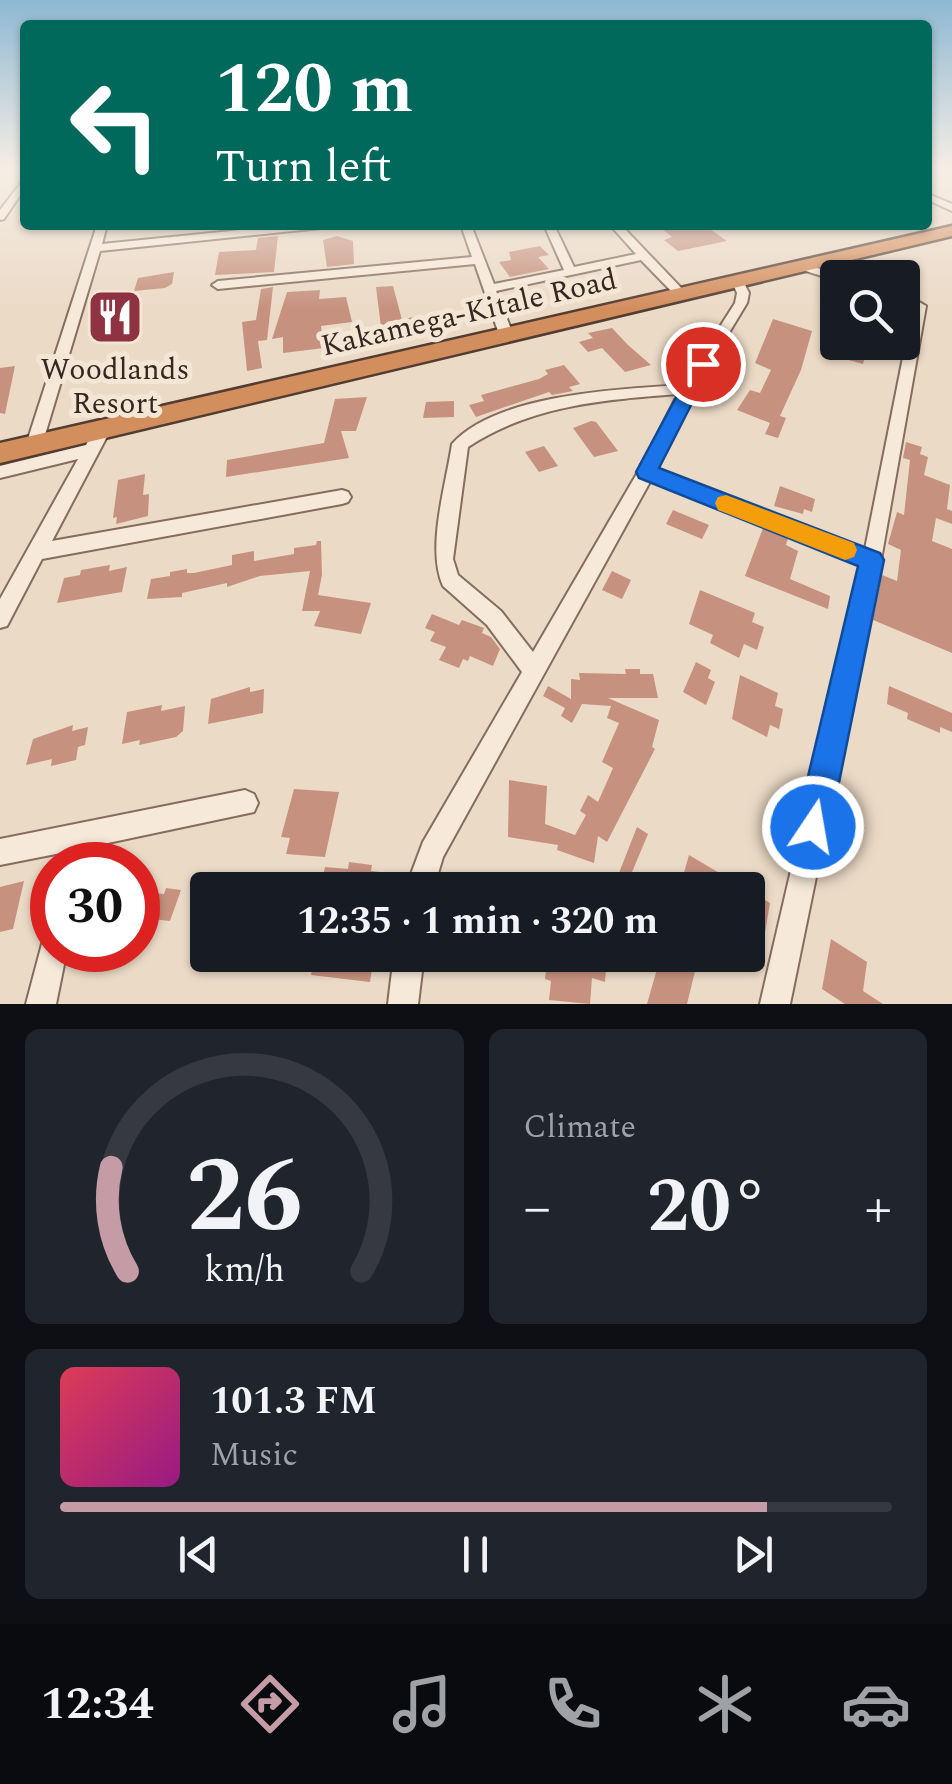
<!DOCTYPE html>
<meta charset="utf-8">
<style>
:root{--surface:#171b24;--page:#20242c;--text:#f1f3f6;--muted:#9ea1a6;--line:#363941;--accent:#c59ca5}
body{margin:0;font-family:Spectral,serif;background:var(--page);color:var(--text);height:100vh;display:flex;flex-direction:column;font-size:38px;white-space:nowrap}
*{box-sizing:border-box;margin:0}
p{font-size:32px;color:var(--muted)}
.icon{flex:none;width:55px;height:55px;fill:none;stroke:currentColor;stroke-width:2;stroke-linecap:round;stroke-linejoin:round}
.map{position:relative;height:1004px;overflow:hidden}
.panel{display:flex;flex-direction:column;gap:25px;padding:25px;background:#0d0f14;flex:1}
.panel>*{flex:none}
.hud{position:absolute;left:20px;top:20px;width:912px;height:210px;border-radius:10px;box-shadow:0 2px 8px #0004;background:#00695c;color:#fff;overflow:hidden}
.buttons{position:absolute;left:820px;top:260px;display:grid;gap:20px}
.buttons a{display:grid;place-items:center;width:100px;height:100px;border-radius:10px;background:var(--surface);box-shadow:0 2px 8px #0004;font-size:50px}
.speed{position:absolute;left:30px;top:842px;display:flex;gap:20px;font-size:50px;font-weight:700;text-align:center}
.speed>*{display:grid;place-content:center;width:130px;height:130px;border-radius:50%;background:var(--surface);box-shadow:0 2px 8px #0004;line-height:1}
.speed .limit{border:15px solid #d22;background:#fff;color:#111}
.pin{position:absolute;display:grid;place-items:center;width:85px;height:85px;color:#fff;margin:-42px;border:5px solid #fff;border-radius:50%;box-shadow:0 2px 10px #0007}
.me{position:absolute;width:110px;margin:-55px;rotate:12deg;stroke-linejoin:round;filter:drop-shadow(0 0 8px #0008)}
.turn{display:flex;align-items:center;gap:35px;height:210px;padding:0 30px;font-size:45px}
.turn .icon{width:130px;height:130px;stroke-width:2.5}
.turn b{display:block;font-size:70px;line-height:85px}
.big{font-size:75px;font-weight:700;line-height:1.1}
.panel .tile{flex:1;display:flex;flex-direction:column;justify-content:center;gap:15px;min-width:0;padding:0 35px;border-radius:15px;background:var(--page)}
.panel .dial{align-items:center;gap:0}
.dial svg{height:260px;overflow:visible;fill:none;stroke:var(--line);stroke-width:7;stroke-linecap:round;text-anchor:middle}
.dial text{fill:var(--text);stroke:none}
.song{display:flex;align-items:center;gap:30px}
.cover{width:120px;height:120px;border-radius:15px;background:linear-gradient(135deg,hsl(350 70% 55%),hsl(310 70% 35%))}
.played{height:10px;border-radius:5px;background:linear-gradient(90deg,var(--accent) 85%,var(--line) 85%)}
.keys{display:flex;justify-content:space-around;direction:ltr}
.heat{display:flex;justify-content:space-between;align-items:center;font-size:55px;direction:ltr}
.panel .tiles{flex:1;display:grid;gap:25px;grid-template-columns:1fr 1fr}
.tile:last-child{grid-column:span 2}
.trip{position:absolute;left:190px;top:872px;width:575px;height:100px;border-radius:10px;background:var(--surface);box-shadow:0 2px 8px #0004;font-weight:700;line-height:100px;text-align:center}
.tab-bar{display:flex;height:160px;justify-content:space-around;align-items:center;background:#090b0e;color:var(--muted)}
.tab-bar .icon{width:70px;height:70px}
.tab-bar .active{color:var(--accent)}
.tab-bar b{font-size:45px;color:var(--text)}
.map>svg:first-child{display:block}
.building{fill:#c6927f}
.lines{fill:none;stroke-linecap:round;stroke-linejoin:round}
.street-casing{stroke:#856c5d;stroke-width:4}
.highway-casing{stroke:#533c31;stroke-width:5}
.street{fill:#f6e9d9;fill-rule:evenodd}
.highway{fill:#d38e5e;fill-rule:evenodd}
.route{fill:#1a73e8;stroke:#114b97;stroke-width:2.5}
.slow{fill:#f59e0b}
.labels{text-anchor:middle;dominant-baseline:central;stroke-width:10;stroke-linejoin:round;paint-order:stroke}
.far-street-label{font-size:30px;fill:#362720;stroke:#f3e6d5}
.far-poi-label{font-size:30px;fill:#362720;stroke:#f3e6d5}
</style>
<div class="map">
<svg width="952" height="1004" viewBox="0 0 952 1004">
<rect width="100%" height="100%" fill="#ebdac6"/>
<g class="building">
<polygon points="657,225 704,225 727,241 678,251 664,240 672,237"/>
<polygon points="278,236 274,272 215,275 219,252 256,250 258,238"/>
<polygon points="337,236 353,241 354,264 327,267 323,240"/>
<polygon points="540,246 549,255 538,257 549,269 510,277 499,262 511,260 509,252"/>
<polygon points="174,272 172,284 165,288 134,291 138,278"/>
<polygon points="393,286 402,320 420,315 427,324 391,335 386,326 381,327 376,287"/>
<polygon points="273,287 267,340 258,341 262,368 247,371 242,322 256,320 261,289"/>
<polygon points="320,290 319,299 346,297 352,322 321,326 324,348 283,353 283,337 272,339 287,292"/>
<polygon points="773,319 812,331 801,370 780,416 786,418 778,438 765,434 770,423 737,410 750,390 760,393 771,370 755,363"/>
<polygon points="612,328 628,345 651,365 625,372 602,348 588,352 579,342 593,338 588,333"/>
<polygon points="843,342 869,342 863,364 845,359 846,355 840,353"/>
<polygon points="564,365 580,384 569,387 573,391 552,395 549,392 476,417 469,405 484,401 481,395 539,379 548,374 545,370"/>
<polygon points="15,366 5,414 0,413 0,368"/>
<polygon points="367,397 356,431 341,431 349,458 226,477 227,460 324,443 335,399"/>
<polygon points="454,401 454,417 423,418 426,402"/>
<polygon points="591,421 596,422 618,451 594,457 573,428"/>
<polygon points="906,442 922,447 920,454 928,457 924,475 950,485 947,509 952,511 952,524 936,518 932,541 952,549 952,653 873,620 882,575 897,581 901,550 888,544 897,512 904,515 910,460 903,458"/>
<polygon points="544,446 558,466 539,472 525,452"/>
<polygon points="145,474 143,495 149,494 148,516 116,524 117,517 113,518 118,480"/>
<polygon points="780,486 815,499 812,512 804,509 803,514 774,506"/>
<polygon points="673,510 709,525 702,539 666,524"/>
<polygon points="763,528 788,538 786,545 798,551 790,579 830,596 828,609 745,576"/>
<polygon points="317,541 321,541 322,575 318,595 371,603 361,634 314,626 320,611 302,611 310,571 260,576 227,587 227,583 182,593 182,597 147,599 151,579 170,576 170,572 187,569 187,573 194,573 232,565 232,555 254,551 254,561 294,554 294,548 316,545"/>
<polygon points="110,565 109,571 127,567 122,592 57,603 64,578 80,575 81,570"/>
<polygon points="612,571 631,580 622,599 602,590"/>
<polygon points="700,590 755,613 752,622 764,627 757,650 744,644 739,658 710,643 713,635 689,624"/>
<polygon points="432,614 459,625 462,620 484,628 482,633 491,637 500,649 493,666 470,656 468,661 463,659 459,668 439,660 446,647 430,641 435,632 425,628"/>
<polygon points="696,662 711,670 708,678 715,682 706,705 683,692"/>
<polygon points="625,669 640,669 640,674 653,674 658,698 608,698 659,720 652,747 655,749 607,842 598,836 594,863 557,850 558,845 508,837 509,780 547,786 545,824 575,835 586,815 580,811 588,795 598,802 613,768 602,762 619,723 607,718 611,706 582,704 572,723 561,716 565,708 543,696 548,686 571,699 571,679 580,680 579,673 626,674"/>
<polygon points="740,675 778,693 775,706 783,709 779,729 770,725 767,737 732,719"/>
<polygon points="889,686 952,713 952,732 940,727 940,733 907,719 908,713 887,704"/>
<polygon points="250,687 250,692 264,689 263,713 208,724 211,699"/>
<polygon points="162,705 161,711 185,706 183,731 176,737 139,745 140,740 122,744 127,712"/>
<polygon points="73,725 72,731 88,727 85,745 78,747 76,760 51,766 52,759 26,765 33,739"/>
<polygon points="294,789 339,792 325,857 286,854 290,838 281,837"/>
<polygon points="637,827 648,834 627,884 617,878"/>
<polygon points="689,855 770,903 764,938 748,928 748,890 679,890"/>
<polygon points="349,862 372,865 371,871 389,873 387,890 320,890 325,867 348,869"/>
<polygon points="24,881 13,929 0,932 0,887"/>
<polygon points="166,888 181,890 170,921 143,918 152,893 164,894"/>
<polygon points="831,939 867,962 863,991 883,1004 845,1004 822,989"/>
<polygon points="315,955 374,955 370,982 311,975"/>
<polygon points="548,955 607,955 605,982 592,978 590,1004 549,1000 551,981 545,979"/>
<polygon points="661,955 699,955 687,1004 647,1004"/>
</g>
<g class="lines">
<g class="street-casing">
<g id="street">
<polygon points="25,178 25,188 4,219 0,220 0,210"/>
<polygon points="928,194 952,204 952,211 928,200"/>
<polygon points="97,225 107,225 102,244 290,225 326,225 321,228 100,251 42,445 34,451 26,445"/>
<polygon points="461,225 471,225 494,284 564,270 544,225 554,225 574,267 636,254 610,225 621,225 686,293 676,296 641,260 496,291 513,334 506,338 499,334 475,264 218,289 212,285 218,281 472,257"/>
<polygon points="797,262 845,276 847,278 838,278 838,281 793,267 793,263"/>
<path d="M737 276 741 277 749 293 747 303 695 389 657 469 865 549 913 307 902 301V292L926 306 881 560 790 1004H760L862 564 651 480 443 857 433 890H405L423 842 522 672 487 625 443 586C426 548 446 485 452 444 496 394 620 389 683 385L735 303 737 293 731 280ZM678 394 639 470 533 652 501 611 458 575 453 559 468 447C532 405 603 400 678 394Z"/>
<polygon points="104,422 112,427 52,541 342,490 348,492 351,497 348,502 342,504 42,559 7,626 0,628 0,599 78,459 0,478 0,466 86,445 98,423"/>
<polygon points="245,790 254,794 258,803 254,812 89,847 85,865 59,865 61,853 0,865 0,839"/>
<polygon points="52,936 52,950 67,950 56,1004 26,1004 43,940"/>
<polygon points="394,955 424,955 418,1004 388,1004"/>
</g>
</g>
<g class="highway-casing">
<polygon id="highway" points="952,226 952,236 0,463 0,443"/>
</g>
<use href="#street" class="street"/>
<use href="#highway" class="highway"/>
</g>
<linearGradient id="sky" x2="0" y2="1"><stop stop-color="#8eb8d3"/><stop offset="0.55" stop-color="#f6eee5"/><stop offset="1" stop-color="#f6eee5" stop-opacity="0"/></linearGradient>
<rect width="952" height="309" fill="url(#sky)"/>
<polygon class="route" points="703,358 712,364 659,468 880,553 884,560 830,827 825,839 813,844 801,839 796,827 858,566 639,478 636,472 694,364"/>
<polygon class="slow" points="726,495 854,543 857,550 854,557 845,560 718,510 715,503 718,497"/>
<defs>
<g id="restaurant-square" transform="scale(2.875)"><rect x="-9" y="-9" width="18" height="18" rx="4" fill="#8f3241" stroke="#f3e6d5"/><path d="M-5-6h1v4h1v-4h1v4h1v-4h1v5L-1.5 .5V6h-2V.5L-5-1ZM5-6V6H3V1.5H1.5Q1.5-4 5-6Z" fill="#fff"/></g>
</defs>
<g fill-rule="evenodd">
<use href="#restaurant-square" x="115" y="317"/>
</g>
<g class="labels">
<g class="far-street-label">
<text transform="translate(469 313) rotate(-13)">Kakamega-Kitale Road</text>
</g>
<g class="far-poi-label">
<text x="115" y="370">Woodlands<tspan x="115" dy="34">Resort</tspan></text>
</g>
</g>
</svg>
<div class="buttons">
<a><svg class="icon" aria-label="search" viewBox="0 0 24 24"><circle cx="10" cy="10" r="6"/><path d="M15 15l6 6"/></svg></a>
</div>
<div class="speed"><div class="limit">30</div></div>
<div class="pin" style="left:703px;top:364px;background:#d93025"><svg class="icon" aria-label="arrive" viewBox="0 0 24 24"><path d="M6 21V4h12l-3 4 3 4H6"/></svg></div>
<svg class="me" style="left:813px;top:827px" viewBox="-20 -20 40 40"><circle r="17" fill="#1a73e8" stroke="#fff" stroke-width="3"/><path d="M0-11L8 9 0 5-8 9z" fill="#fff"/></svg>
<div class="trip">12:35 · 1 min · 320 m</div>
<div class="hud">
<div class="turn"><svg class="icon" aria-label="left" viewBox="0 0 24 24"><path d="M17 20v-9H6M10 6l-5 5 5 5"/></svg><div><b>120 m</b>Turn left</div></div>
</div>
</div>
<section class="panel">
<div class="tiles">
<div class="tile dial"><svg viewBox="0 0 100 80">
<path d="M14 69A42 42 0 1 1 86 69"/>
<path d="M14 69A42 42 0 0 1 9 37" stroke="#c59ca5"/>
<text x="50" y="56" font-size="32" font-weight="700">26</text>
<text x="50" y="72" font-size="11">km/h</text>
</svg></div>
<div class="tile"><p>Climate</p>
<div class="heat"><a>−</a><b class="big">20°</b><a>+</a></div>
</div>
<div class="tile">
<div class="song"><i class="cover"></i><div><b>101.3 FM</b><p>Music</p></div></div>
<div class="played"></div>
<div class="keys"><svg class="icon" aria-label="previous" viewBox="0 0 24 24"><path d="M18 5L8 12l10 7zM5 5v14"/></svg><svg class="icon" aria-label="pause" viewBox="0 0 24 24"><path d="M8 5v14M16 5v14"/></svg><svg class="icon" aria-label="next" viewBox="0 0 24 24"><path d="M6 5l10 7-10 7zM19 5v14"/></svg></div>
</div>
</div>
</section>
<nav class="tab-bar">
<b>12:34</b>
<svg class="icon active" aria-label="directions" viewBox="0 0 24 24"><path d="M12 3l9 9-9 9-9-9zM9 14v-3h6M13 9l2 2-2 2"/></svg>
<svg class="icon" aria-label="music" viewBox="0 0 24 24"><path d="M9 18V5l10-2v13"/><circle cx="6" cy="18" r="3"/><circle cx="16" cy="16" r="3"/></svg>
<svg class="icon" aria-label="phone" viewBox="0 0 24 24"><path d="M5 4h4l2 5-3 2q2 4 5 5l2-3 5 2v4C11 20 4 13 5 4z"/></svg>
<svg class="icon" aria-label="climate" viewBox="0 0 24 24"><path d="M12 3v18M4 7l16 10M4 17L20 7"/></svg>
<svg class="icon" aria-label="car" viewBox="0 0 24 24"><path d="M5 17H2v-5l4-1 3-4h7l3 4 3 1v5h-3M9 17h6M6 11h13"/><circle cx="7" cy="17" r="2"/><circle cx="17" cy="17" r="2"/></svg>
</nav>
